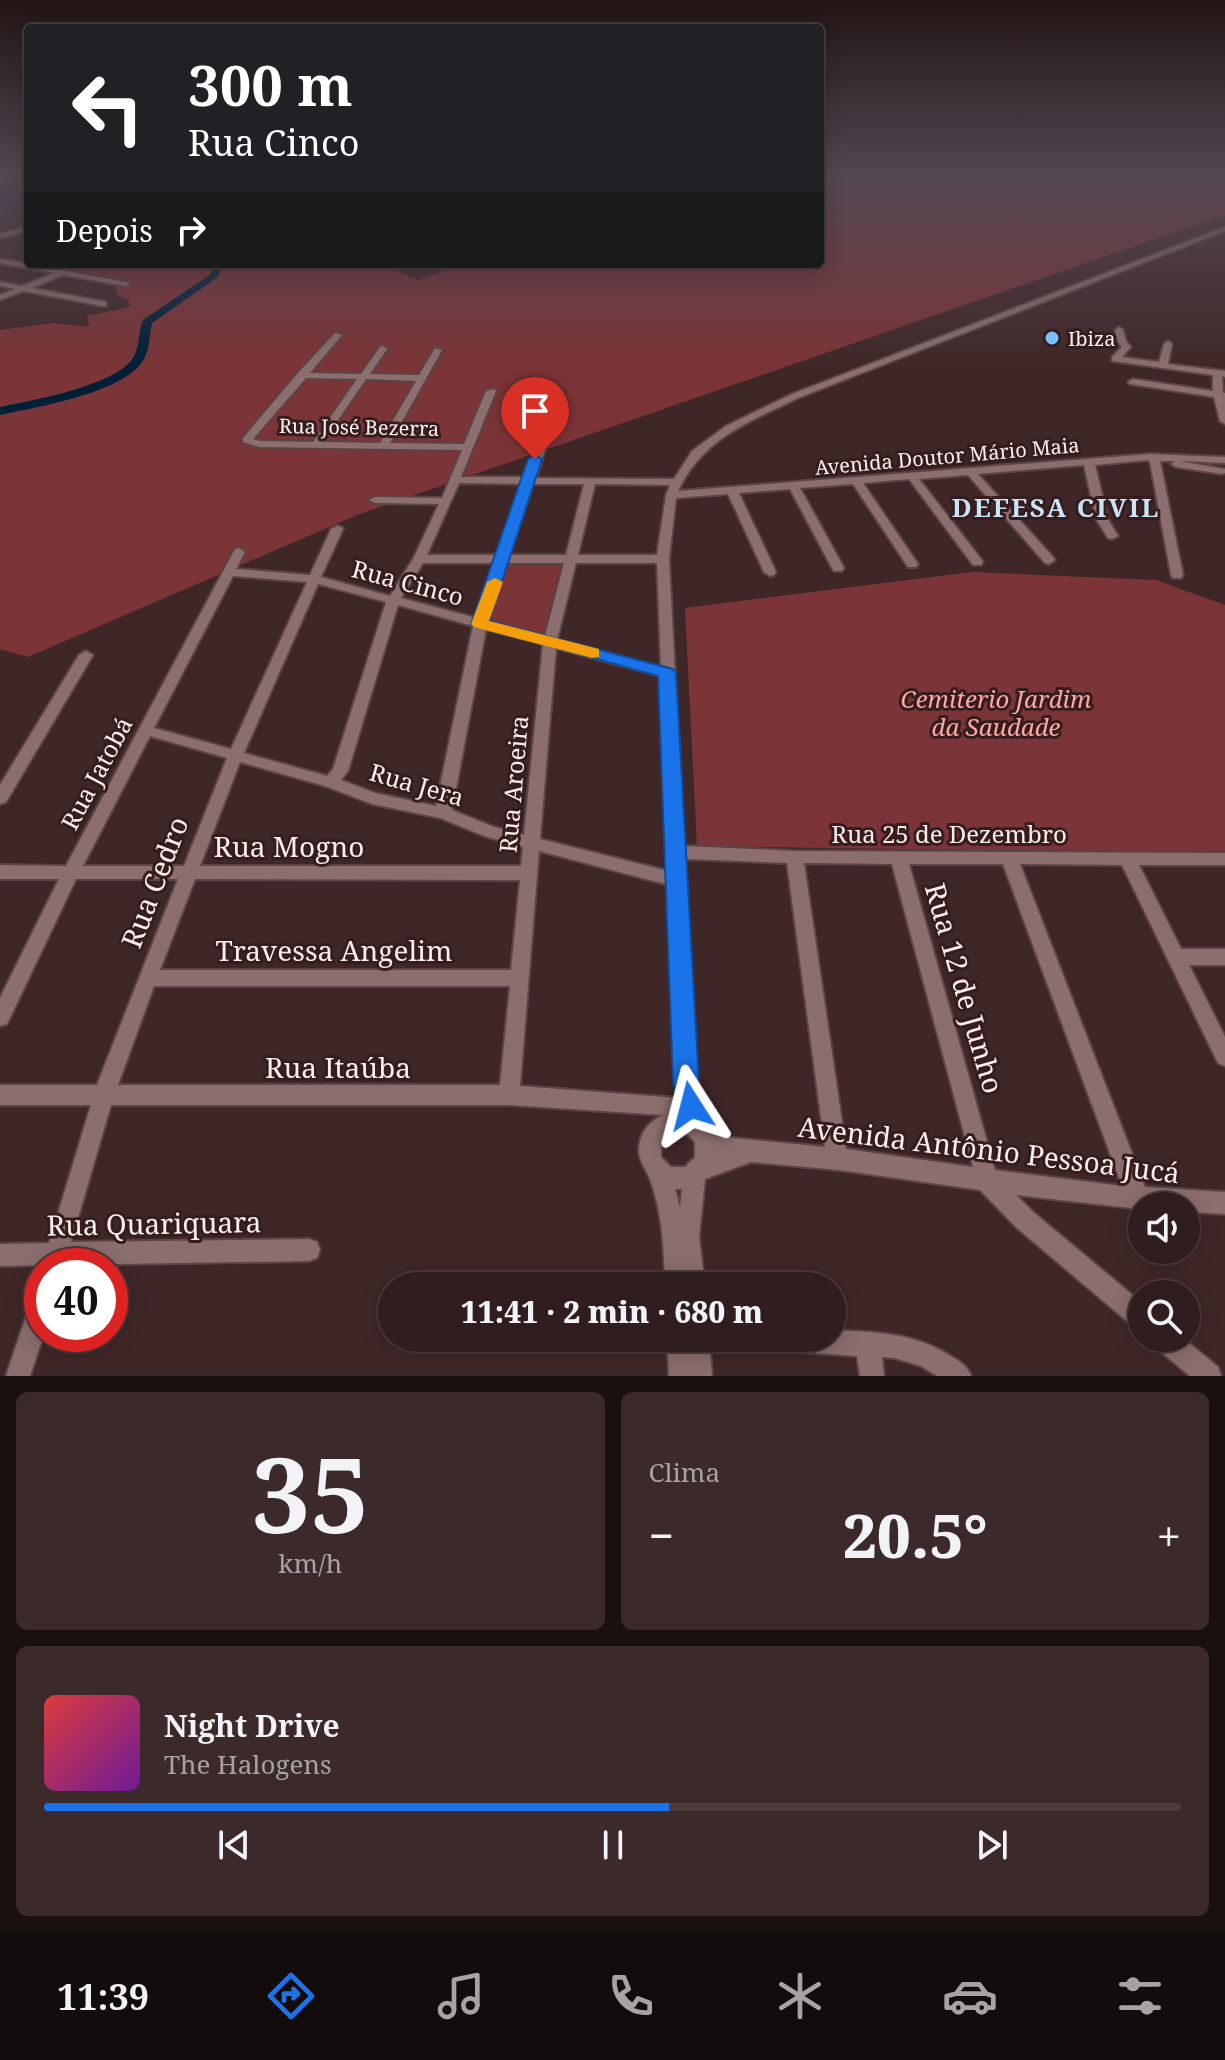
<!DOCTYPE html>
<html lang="pt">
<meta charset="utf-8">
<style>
:root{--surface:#301d1d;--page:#3c2a2a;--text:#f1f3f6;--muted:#a8a2a4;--line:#4b3b3b;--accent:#1a73e8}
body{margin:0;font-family:"Noto Serif",serif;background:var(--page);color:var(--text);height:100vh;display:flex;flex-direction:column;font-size:30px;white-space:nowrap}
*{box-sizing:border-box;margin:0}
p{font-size:26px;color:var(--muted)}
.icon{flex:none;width:44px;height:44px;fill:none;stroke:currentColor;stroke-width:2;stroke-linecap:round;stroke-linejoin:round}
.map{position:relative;height:1376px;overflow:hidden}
.sheet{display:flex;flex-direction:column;gap:16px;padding:16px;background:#1a1010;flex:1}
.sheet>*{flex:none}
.banner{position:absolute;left:24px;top:24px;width:800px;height:244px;border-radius:8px;box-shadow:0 4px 20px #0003,0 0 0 2px var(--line);background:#202124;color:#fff;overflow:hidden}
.tools{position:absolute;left:1128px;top:1192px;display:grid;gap:16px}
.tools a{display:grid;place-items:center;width:72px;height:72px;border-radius:50%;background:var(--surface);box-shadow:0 4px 20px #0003,0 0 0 2px var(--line);font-size:40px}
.speed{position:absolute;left:24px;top:1248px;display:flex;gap:16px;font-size:40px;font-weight:700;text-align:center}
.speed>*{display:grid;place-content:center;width:104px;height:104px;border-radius:50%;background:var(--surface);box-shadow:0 4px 20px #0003,0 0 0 2px var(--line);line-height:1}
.speed .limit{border:12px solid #d22;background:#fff;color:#111}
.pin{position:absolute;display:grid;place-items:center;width:68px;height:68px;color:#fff;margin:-82px -34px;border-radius:50% 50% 50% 0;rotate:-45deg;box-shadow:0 0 8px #0007}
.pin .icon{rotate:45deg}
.me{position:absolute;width:88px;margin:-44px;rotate:351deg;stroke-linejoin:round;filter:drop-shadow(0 0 6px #0008)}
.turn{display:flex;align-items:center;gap:28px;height:168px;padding:0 32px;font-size:36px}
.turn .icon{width:104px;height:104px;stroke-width:2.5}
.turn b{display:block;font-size:56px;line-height:68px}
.then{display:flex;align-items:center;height:76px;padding:0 32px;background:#0003;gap:16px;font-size:30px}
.big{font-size:60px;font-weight:800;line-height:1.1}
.sheet .card{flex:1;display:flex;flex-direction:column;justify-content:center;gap:12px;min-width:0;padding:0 28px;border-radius:12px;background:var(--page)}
.sheet .dial{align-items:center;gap:0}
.dial b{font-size:104px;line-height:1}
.song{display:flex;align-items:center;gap:24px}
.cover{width:96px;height:96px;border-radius:12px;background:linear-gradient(135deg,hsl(0 70% 55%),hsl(280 70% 35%))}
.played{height:8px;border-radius:4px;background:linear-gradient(90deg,var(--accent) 55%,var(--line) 55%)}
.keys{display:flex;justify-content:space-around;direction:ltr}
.heat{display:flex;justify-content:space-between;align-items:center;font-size:44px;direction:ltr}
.sheet .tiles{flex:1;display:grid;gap:16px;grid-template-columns:1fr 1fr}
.card:last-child{grid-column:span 2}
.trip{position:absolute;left:378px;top:1272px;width:468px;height:80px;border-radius:40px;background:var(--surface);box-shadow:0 4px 20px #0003,0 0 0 2px var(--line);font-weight:800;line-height:80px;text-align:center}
.menu{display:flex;height:128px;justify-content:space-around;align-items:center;background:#130c0c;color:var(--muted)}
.menu .icon{width:56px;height:56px}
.menu .current{color:var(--accent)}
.menu b{font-size:36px;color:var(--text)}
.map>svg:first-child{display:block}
.green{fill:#7b3437}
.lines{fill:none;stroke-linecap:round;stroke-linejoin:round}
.river{fill:#002038;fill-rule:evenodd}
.minor-casing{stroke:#5a4445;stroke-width:4}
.minor{fill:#8b6e6d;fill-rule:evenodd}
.route{fill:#1a73e8;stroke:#114b97;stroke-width:2}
.slow{fill:#f59e0b}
.poi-dot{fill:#78bff8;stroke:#351d1e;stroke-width:3}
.labels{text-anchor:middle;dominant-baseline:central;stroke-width:6;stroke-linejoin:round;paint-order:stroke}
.far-poi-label{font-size:20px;fill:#feedec;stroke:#351d1e;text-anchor:start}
.far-street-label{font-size:20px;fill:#feedec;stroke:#351d1e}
.street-label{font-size:24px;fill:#feedec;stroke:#351d1e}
.park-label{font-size:24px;font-style:italic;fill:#ffa7a7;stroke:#351d1e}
.far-district-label{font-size:26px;font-weight:bold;letter-spacing:2px;fill:#cae3f9;stroke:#351d1e}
.near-street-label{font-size:28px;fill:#feedec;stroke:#351d1e}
</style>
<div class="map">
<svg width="1225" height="1376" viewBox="0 0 1225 1376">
<rect width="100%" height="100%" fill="#402727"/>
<g class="green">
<polygon points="820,176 1225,176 1225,215 357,515 28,657 0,649 0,330 54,323 89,327 87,316 130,307 128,300 118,295 115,286 118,282 41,264 379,264 418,280 464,264 820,264"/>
<polygon points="505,563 566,564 546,637 485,621"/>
<polygon points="972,572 1156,580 1225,605 1225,854 697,846 685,608"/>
</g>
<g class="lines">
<g class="river">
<polygon points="0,200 28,203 28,207 0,204"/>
<path d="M214 264H224L218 277 152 323C149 337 150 354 140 365 115 394 37 407 0 415V407C30 401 120 385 134 356 140 345 138 331 143 320L211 274Z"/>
</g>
<g class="minor-casing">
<g id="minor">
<path d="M1225 227V231L798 398C749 422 703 438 678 491L1150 454 1225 457V463L1179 461 1225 469V473L1222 474 1176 467 1171 464 1175 461H1160L1183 575 1181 578H1173L1171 575 1150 462 1148 460 1095 465 1108 519 1118 536 1112 539 1108 538 1096 519 1084 465 978 474 1053 557 1055 560 1049 564 1045 563 968 475 919 479 981 559 983 562 981 565H973L909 479 863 483 918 564 916 567H908L853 484 800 488 844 568 842 571H834L832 568 790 489 739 493 776 572 774 575 770 576 764 572 728 494 676 498 669 559 684 846 795 851 1225 853V865H1139L1181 949H1225V965H1189L1225 1037V1066L1218 1063 1122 865 1020 864 1145 1187 1225 1192V1214L1186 1212V1206H1142V1211L1139 1212 1131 1208 1016 1195 1033 1212 1142 1303V1331L1134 1327 1017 1228 980 1190 839 1170 751 1162 705 1179 699 1237 705 1286H665C664 1251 663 1216 651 1182 647 1170 638 1161 639 1148 640 1132 650 1121 663 1115L509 1105H111L71 1242 309 1239 317 1242 320 1250 317 1258 309 1261 0 1266V1244L49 1243 91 1105H0V1085H97L178 879H76L7 1024 0 1026V998L59 879H0V865L66 866 235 549 239 548 245 552 236 569 310 575 331 529 337 526 341 527 343 529 321 577 390 596 413 559 439 504 375 503 369 500 375 497 442 498 462 450 259 447 243 442V438L298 373 335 333 342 335 310 373 361 374 380 347 383 346 387 349 370 374 419 375 435 348 442 350 390 443 464 444 486 391 494 389 496 391 461 477H525L547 414 552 411 557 414 536 478 674 479 692 451 726 426 792 394ZM306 378 357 379 313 442 260 441 253 439ZM366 379 416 381 380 443 323 442ZM459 483 523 484 498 555H427ZM533 484H584L566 555H509ZM595 484 670 485 666 495 657 555H578ZM423 563H495L476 618 401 598ZM507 563H564L545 636 487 621ZM576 563H657L661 667 557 640ZM233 576 307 582 231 749 154 728ZM318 584 386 602 333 769 327 776 244 753ZM398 605 473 626 436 806 375 793 341 780 348 771ZM486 629 543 644 524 835 494 827 452 810ZM556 648 661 676 667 847 665 852 668 857V871L540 839ZM150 736 227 758 184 866H83ZM240 762 325 786 372 804 440 818 484 836 523 847 521 866H200ZM539 851 669 885 676 1083 679 1098 520 1086ZM685 859 787 863 825 1147 723 1137 713 1134 706 1123 696 1083ZM804 863 892 864 973 1167 846 1149ZM909 864H1003L1122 1186 995 1170ZM195 879 520 880 511 970H160ZM154 986H510L500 1085H118ZM671 1132H685L695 1142V1157L685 1167H671L661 1157V1142ZM675 1189H682L680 1208Z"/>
<polygon points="24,228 26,231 0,238 0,234"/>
<polygon points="0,259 126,282 130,284 126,286 63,275 32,288 106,302 106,306 103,306 24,291 0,300 0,295 15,289 0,286 0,282 22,286 54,273 0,263"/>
<polygon points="1119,327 1123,330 1126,341 1131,347 1122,357 1159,362 1164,344 1168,341 1172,344 1168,364 1225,371 1225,377 1222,376 1223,393 1225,393 1225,424 1220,421 1214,397 1130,384 1128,382 1133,379 1213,391 1213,375 1112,361 1112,357 1122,347 1118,342 1115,330"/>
<polygon points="86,651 93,655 6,802 0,804 0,785 79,655"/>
<polygon points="42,1289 44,1334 30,1376 6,1376 34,1293"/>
<path d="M832 1330C872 1332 913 1332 949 1355 959 1361 967 1365 971 1376H937L921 1366 894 1358 882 1357 884 1376H860L857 1356 770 1350 761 1347 758 1338H832Z"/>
<polygon points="667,1338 709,1338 712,1376 669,1376"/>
<polygon points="1152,1338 1183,1338 1218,1367 1221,1376 1190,1376 1155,1347"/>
</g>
</g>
<use href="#minor" class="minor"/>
</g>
<linearGradient id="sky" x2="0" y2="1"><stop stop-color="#231515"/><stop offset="0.48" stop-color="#534752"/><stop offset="1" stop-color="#534752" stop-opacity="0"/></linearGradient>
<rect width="1225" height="369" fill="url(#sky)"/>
<polygon class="route" points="535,455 542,459 489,621 673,669 676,673 699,1083 705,1106 701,1115 691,1119 682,1115 673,1083 658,676 471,624 528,459"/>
<polygon class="slow" points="495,578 503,582 489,621 599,649 599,657 592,658 474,627 471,624 487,582"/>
<circle class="poi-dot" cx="1052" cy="338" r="8"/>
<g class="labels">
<g class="far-poi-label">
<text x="1068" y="338">Ibiza</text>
</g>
<g class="far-street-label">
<text transform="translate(359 427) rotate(1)">Rua José Bezerra</text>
<text transform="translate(947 456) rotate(-5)">Avenida Doutor Mário Maia</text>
</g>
<g class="street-label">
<text transform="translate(408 582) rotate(15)">Rua Cinco</text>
<text transform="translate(96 773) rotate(-62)">Rua Jatobá</text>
<text transform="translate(417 784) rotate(16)">Rua Jera</text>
<text transform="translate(513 784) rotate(-85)">Rua Aroeira</text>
<text x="949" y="833">Rua 25 de Dezembro</text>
</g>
<g class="park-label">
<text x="996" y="698">Cemiterio Jardim<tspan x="996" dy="28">da Saudade</tspan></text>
</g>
<g class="far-district-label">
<text x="1056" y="507">DEFESA CIVIL</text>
</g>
<g class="near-street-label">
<text x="289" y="846">Rua Mogno</text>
<text transform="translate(154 882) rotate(-69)">Rua Cedro</text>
<text x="334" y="950">Travessa Angelim</text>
<text transform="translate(965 988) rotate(74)">Rua 12 de Junho</text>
<text x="338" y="1067">Rua Itaúba</text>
<text transform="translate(989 1149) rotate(7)">Avenida Antônio Pessoa Jucá</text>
<text transform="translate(154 1223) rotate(-1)">Rua Quariquara</text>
</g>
</g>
</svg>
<div class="tools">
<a><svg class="icon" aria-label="sound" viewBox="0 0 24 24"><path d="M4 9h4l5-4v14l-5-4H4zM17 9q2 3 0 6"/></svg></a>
<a><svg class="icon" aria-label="search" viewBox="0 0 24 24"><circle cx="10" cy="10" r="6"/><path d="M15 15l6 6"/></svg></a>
</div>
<div class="speed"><div class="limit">40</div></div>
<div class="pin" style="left:535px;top:459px;background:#d93025"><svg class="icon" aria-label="arrive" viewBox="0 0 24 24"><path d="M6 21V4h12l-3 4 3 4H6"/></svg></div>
<svg class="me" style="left:691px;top:1106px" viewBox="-20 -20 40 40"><path d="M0-17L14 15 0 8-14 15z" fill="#1a73e8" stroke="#fff" stroke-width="4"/></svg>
<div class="trip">11:41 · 2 min · 680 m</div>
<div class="banner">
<div class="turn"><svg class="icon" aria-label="left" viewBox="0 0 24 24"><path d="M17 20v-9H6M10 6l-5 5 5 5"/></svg><div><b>300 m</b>Rua Cinco</div></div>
<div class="then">Depois<svg class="icon" aria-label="right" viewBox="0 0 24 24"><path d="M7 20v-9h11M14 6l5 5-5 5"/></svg></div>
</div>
</div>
<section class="sheet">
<div class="tiles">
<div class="card dial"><b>35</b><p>km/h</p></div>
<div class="card"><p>Clima</p>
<div class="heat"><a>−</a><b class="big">20.5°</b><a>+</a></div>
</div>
<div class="card">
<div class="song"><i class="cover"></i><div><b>Night Drive</b><p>The Halogens</p></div></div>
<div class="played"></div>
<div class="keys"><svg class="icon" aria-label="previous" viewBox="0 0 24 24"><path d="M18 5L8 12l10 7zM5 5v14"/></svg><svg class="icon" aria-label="pause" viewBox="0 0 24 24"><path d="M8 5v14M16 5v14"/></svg><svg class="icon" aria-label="next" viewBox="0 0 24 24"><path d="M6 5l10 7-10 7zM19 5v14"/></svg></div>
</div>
</div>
</section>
<nav class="menu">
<b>11:39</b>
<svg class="icon current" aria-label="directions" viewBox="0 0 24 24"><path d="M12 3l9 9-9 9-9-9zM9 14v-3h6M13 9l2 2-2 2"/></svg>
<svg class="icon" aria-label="music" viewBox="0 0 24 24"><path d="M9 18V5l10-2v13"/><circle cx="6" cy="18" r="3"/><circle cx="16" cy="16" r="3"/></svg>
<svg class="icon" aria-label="phone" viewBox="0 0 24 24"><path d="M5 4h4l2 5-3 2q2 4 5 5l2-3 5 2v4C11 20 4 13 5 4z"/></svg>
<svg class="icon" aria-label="climate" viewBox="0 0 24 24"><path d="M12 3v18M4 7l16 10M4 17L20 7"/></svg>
<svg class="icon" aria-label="car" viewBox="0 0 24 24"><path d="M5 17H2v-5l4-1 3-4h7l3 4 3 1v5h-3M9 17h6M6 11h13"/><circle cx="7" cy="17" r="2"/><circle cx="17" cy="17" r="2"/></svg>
<svg class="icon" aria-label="filters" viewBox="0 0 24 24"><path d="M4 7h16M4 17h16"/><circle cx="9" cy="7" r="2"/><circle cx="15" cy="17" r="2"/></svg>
</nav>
